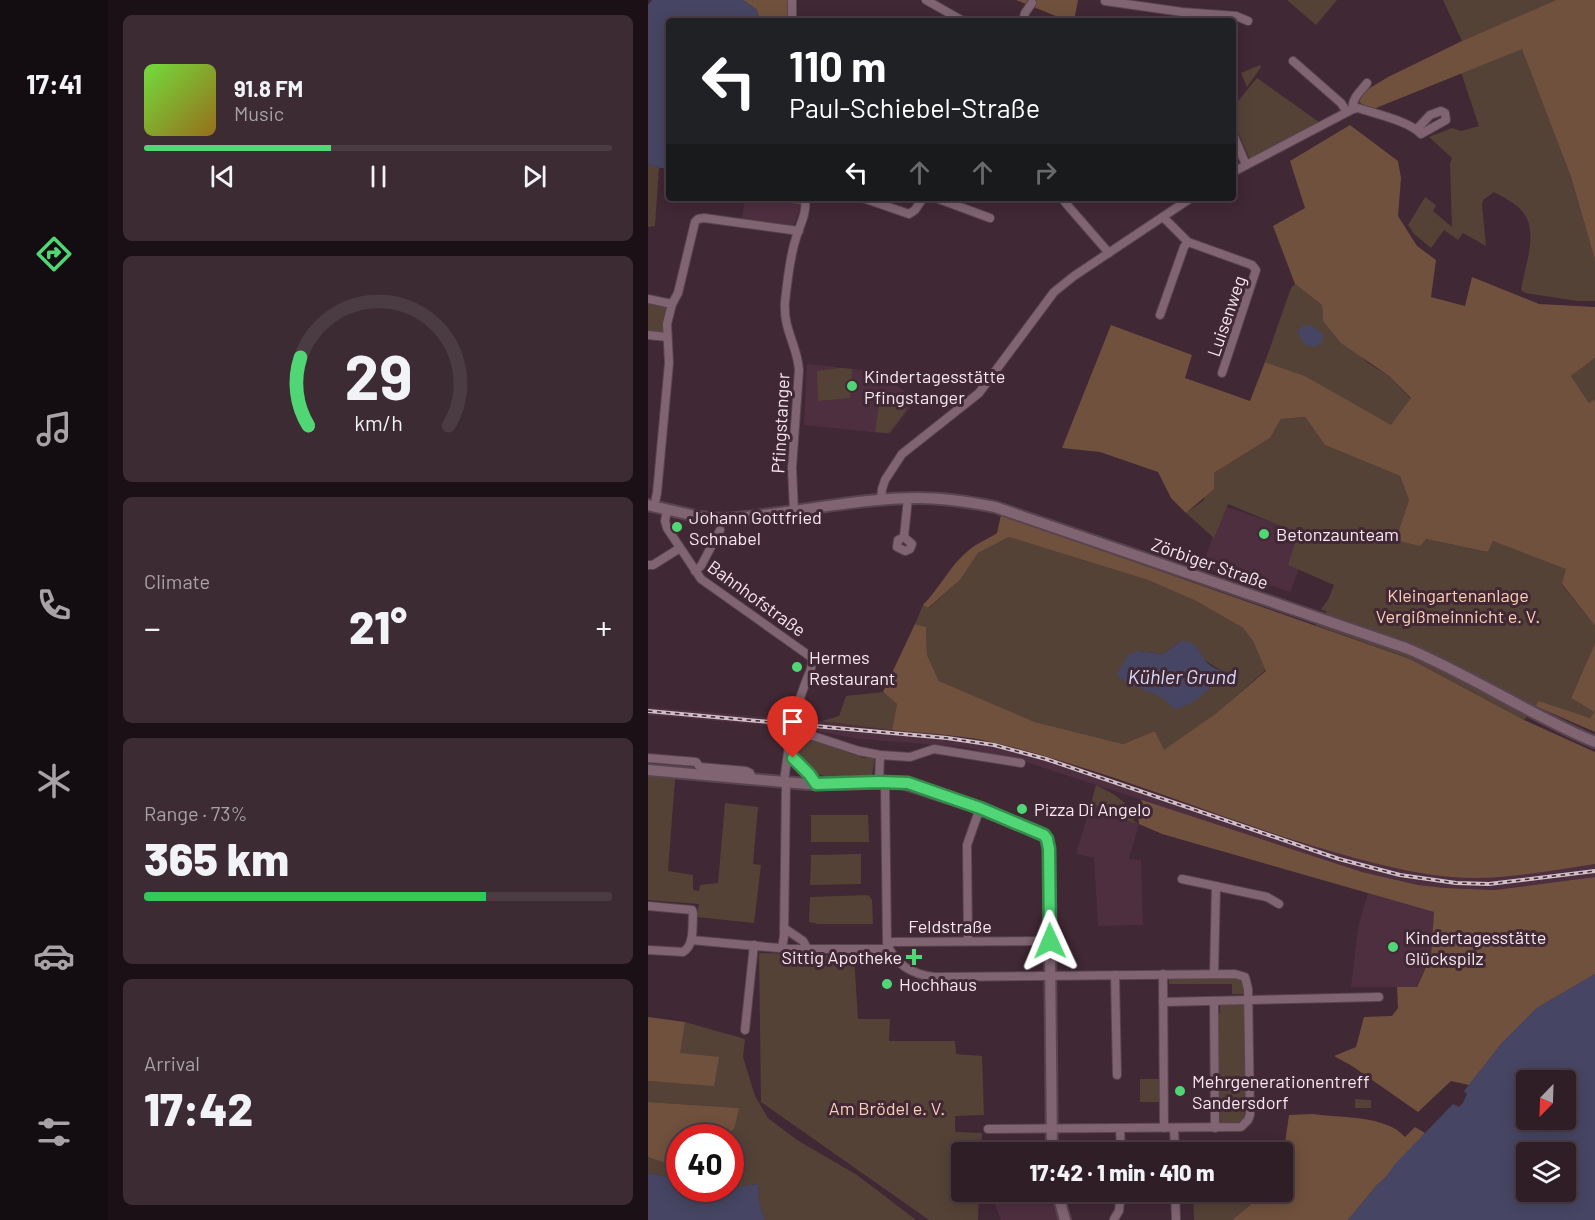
<!DOCTYPE html>
<meta charset="utf-8">
<style>
:root{--surface:#301e27;--page:#3c2b33;--text:#f1f3f6;--muted:#a8a2a7;--line:#4b3c44;--accent:#50d675}
body{margin:0;font-family:Barlow,sans-serif;background:var(--page);color:var(--text);height:100vh;display:flex;flex-direction:column;font-size:22px;white-space:nowrap}
*{box-sizing:border-box;margin:0}
p{font-size:20px;color:var(--muted)}
.icon{flex:none;width:33px;height:33px;fill:none;stroke:currentColor;stroke-width:2;stroke-linecap:round;stroke-linejoin:round}
.map{position:relative;flex:1;overflow:hidden}
.panel{display:flex;flex-direction:column;gap:15px;padding:15px;background:#1a1015;width:540px}
.panel>*{flex:none}
.guide{position:absolute;left:18px;top:18px;width:570px;height:183px;border-radius:6px;box-shadow:0 3px 15px #0003,0 0 0 2px var(--line);background:#202124;color:#fff;overflow:hidden}
.needle{width:39px;rotate:203deg}
.controls{position:absolute;left:868px;top:1070px;display:grid;gap:12px}
.controls a{display:grid;place-items:center;width:60px;height:60px;border-radius:6px;background:var(--surface);box-shadow:0 3px 15px #0003,0 0 0 2px var(--line);font-size:30px}
.speed{position:absolute;left:18px;top:1124px;display:flex;gap:12px;font-size:30px;font-weight:700;text-align:center}
.speed>*{display:grid;place-content:center;width:78px;height:78px;border-radius:50%;background:var(--surface);box-shadow:0 3px 15px #0003,0 0 0 2px var(--line);line-height:1}
.speed .limit{border:9px solid #d22;background:#fff;color:#111}
.pin{position:absolute;display:grid;place-items:center;width:51px;height:51px;color:#fff;margin:-62px -26px;border-radius:50% 50% 50% 0;rotate:-45deg;box-shadow:0 0 6px #0007}
.pin .icon{rotate:45deg}
.me{position:absolute;width:66px;margin:-33px;rotate:359deg;stroke-linejoin:round;filter:drop-shadow(0 0 4px #0008)}
.turn{display:flex;align-items:center;gap:21px;height:126px;padding:0 24px;font-size:27px}
.turn .icon{width:78px;height:78px;stroke-width:2.5}
.turn b{display:block;font-size:42px;line-height:51px}
.lanes{display:flex;align-items:center;height:57px;padding:0 24px;background:#0003;justify-content:center;gap:30px;direction:ltr}
.lanes .off{opacity:.35}
.big{font-size:45px;font-weight:800;line-height:1.1}
.panel .tile{flex:1;display:flex;flex-direction:column;justify-content:center;gap:9px;min-width:0;padding:0 21px;border-radius:9px;background:var(--page)}
.panel .dial{align-items:center;gap:0}
.dial svg{height:156px;overflow:visible;fill:none;stroke:var(--line);stroke-width:7;stroke-linecap:round;text-anchor:middle}
.dial text{fill:var(--text);stroke:none}
.song{display:flex;align-items:center;gap:18px}
.cover{width:72px;height:72px;border-radius:9px;background:linear-gradient(135deg,hsl(100 70% 55%),hsl(40 70% 35%))}
.played{height:6px;border-radius:3px;background:linear-gradient(90deg,var(--accent) 40%,var(--line) 40%)}
.keys{display:flex;justify-content:space-around;direction:ltr}
.heat{display:flex;justify-content:space-between;align-items:center;font-size:33px;direction:ltr}
.charge{height:9px;border-radius:4px;background:linear-gradient(90deg,#34c759 73%,var(--line) 0)}
.trip{position:absolute;left:303px;top:1142px;width:342px;height:60px;border-radius:6px;background:var(--surface);box-shadow:0 3px 15px #0003,0 0 0 2px var(--line);font-weight:800;line-height:60px;text-align:center}
main{display:flex;flex:1;min-height:0}
.menu{display:flex;flex-direction:column;width:108px;justify-content:space-around;align-items:center;background:#130c10;color:var(--muted)}
.menu .icon{width:42px;height:42px}
.menu .active{color:var(--accent)}
.menu b{font-size:27px;color:var(--text)}
.map>svg:first-child{display:block}
.built{fill:#4e2f3f}
.green{fill:#544237;fill-rule:evenodd}
.forest{fill:#70513e}
.water{fill:#464664;fill-rule:evenodd}
.lines{fill:none;stroke-linecap:round;stroke-linejoin:round}
.street-casing{stroke:#58444e;stroke-width:10}
.secondary-casing{stroke:#58444e;stroke-width:14}
.street{stroke:#806472;stroke-width:8}
.secondary{stroke:#806472;stroke-width:10}
.rail-casing{stroke:#d1bfc7;stroke-width:4}
.rail{stroke:#402834;stroke-width:1.5;stroke-dasharray:4.5;stroke-linecap:butt}
.route-casing{stroke:#348b4c;stroke-width:15}
.route{stroke:#50d675;stroke-width:10}
.poi-dot{fill:#50d675;stroke:#402834;stroke-width:2}
.labels{text-anchor:middle;dominant-baseline:central;stroke-width:6;stroke-linejoin:round;paint-order:stroke}
.street-label{font-size:18px;fill:#f7e7ee;stroke:#402834}
.poi-label{font-size:18px;fill:#f7e7ee;stroke:#402834;text-anchor:start}
.park-label{font-size:18px;fill:#fdcfb3;stroke:#402834}
.water-label{font-size:20px;font-style:italic;fill:#d9dbfe;stroke:#402834}
</style>
<main>
<nav class="menu">
<b>17:41</b>
<svg class="icon active" aria-label="directions" viewBox="0 0 24 24"><path d="M12 3l9 9-9 9-9-9zM9 14v-3h6M13 9l2 2-2 2"/></svg>
<svg class="icon" aria-label="music" viewBox="0 0 24 24"><path d="M9 18V5l10-2v13"/><circle cx="6" cy="18" r="3"/><circle cx="16" cy="16" r="3"/></svg>
<svg class="icon" aria-label="phone" viewBox="0 0 24 24"><path d="M5 4h4l2 5-3 2q2 4 5 5l2-3 5 2v4C11 20 4 13 5 4z"/></svg>
<svg class="icon" aria-label="climate" viewBox="0 0 24 24"><path d="M12 3v18M4 7l16 10M4 17L20 7"/></svg>
<svg class="icon" aria-label="car" viewBox="0 0 24 24"><path d="M5 17H2v-5l4-1 3-4h7l3 4 3 1v5h-3M9 17h6M6 11h13"/><circle cx="7" cy="17" r="2"/><circle cx="17" cy="17" r="2"/></svg>
<svg class="icon" aria-label="filters" viewBox="0 0 24 24"><path d="M4 7h16M4 17h16"/><circle cx="9" cy="7" r="2"/><circle cx="15" cy="17" r="2"/></svg>
</nav>
<section class="panel">
<div class="tile">
<div class="song"><i class="cover"></i><div><b>91.8 FM</b><p>Music</p></div></div>
<div class="played"></div>
<div class="keys"><svg class="icon" aria-label="previous" viewBox="0 0 24 24"><path d="M18 5L8 12l10 7zM5 5v14"/></svg><svg class="icon" aria-label="pause" viewBox="0 0 24 24"><path d="M8 5v14M16 5v14"/></svg><svg class="icon" aria-label="next" viewBox="0 0 24 24"><path d="M6 5l10 7-10 7zM19 5v14"/></svg></div>
</div>
<div class="tile dial"><svg viewBox="0 0 100 80">
<path d="M14 69A42 42 0 1 1 86 69"/>
<path d="M14 69A42 42 0 0 1 10 34" stroke="#50d675"/>
<text x="50" y="56" font-size="32" font-weight="700">29</text>
<text x="50" y="72" font-size="11">km/h</text>
</svg></div>
<div class="tile"><p>Climate</p>
<div class="heat"><a>−</a><b class="big">21°</b><a>+</a></div>
</div>
<div class="tile"><p>Range · 73%</p><b class="big">365 km</b><div class="charge"></div></div>
<div class="tile"><p>Arrival</p><b class="big">17:42</b></div>
</section>
<div class="map">
<svg width="947" height="1220" viewBox="0 0 947 1220">
<rect width="100%" height="100%" fill="#402834"/>
<g class="built">
<polygon points="97,198 153,204 147,224 142,226 94,219"/>
<polygon points="159,364 234,372 267,401 242,434 156,425"/>
<polygon points="576,506 664,536 642,592 622,585 617,588 598,583 554,567"/>
<polygon points="0,707 140,719 140,721 151,722 152,719 174,721 298,735 354,744 422,764 597,824 677,849 718,861 779,874 803,877 848,877 947,864 947,877 847,890 797,888 770,885 714,872 378,762 316,747 212,739 152,728 0,715"/>
<polygon points="443,804 461,809 461,816 491,824 481,859 493,860 495,925 450,926 446,858 428,854"/>
<polygon points="720,893 786,912 783,956 768,987 703,987 710,928"/>
<polygon points="351,1191 403,1191 412,1220 353,1220 347,1205"/>
</g>
<g class="green">
<polygon points="639,0 689,0 668,25"/>
<polygon points="795,0 908,0 814,41"/>
<path d="M874 48 923 177 947 260V301H929L877 293 873 290C876 268 892 231 874 211 867 203 855 197 846 192L835 200 834 204 838 246 815 233 810 240 796 230 783 248 766 234 760 225 777 197 788 205 785 211 804 227 802 164 804 158 781 137 804 128 813 131 831 126 813 72Z"/>
<polygon points="612,65 613,67 599,87 593,73"/>
<polygon points="609,78 671,122 602,160 585,120 585,107"/>
<polygon points="0,164 11,168 7,226 0,227"/>
<polygon points="647,284 674,305 675,321 720,363 741,376 763,399 743,426 657,376 617,362 643,288"/>
<polygon points="0,301 20,305 14,336 0,334"/>
<polygon points="947,358 947,399 941,403 923,376"/>
<polygon points="192,368 204,369 202,398 170,401 169,371"/>
<polygon points="232,399 259,409 241,433 227,432"/>
<polygon points="657,417 677,445 752,476 761,500 749,540 778,539 840,552 845,541 919,569 914,585 947,626 947,643 923,698 946,712 942,718 891,701 876,720 762,659 667,625 679,612 673,609 680,600 686,585 640,565 650,533 580,504 566,538 538,513 555,501 566,473 622,438 633,419"/>
<path d="M361 537 500 580 548 601 595 628 605 641 618 670 567 714 516 751 507 731 475 744 387 722 291 681 279 655 278 627 267 624 275 605 281 608 312 580 330 553ZM533 641C547 651 560 665 577 672L519 699 478 681 490 651 515 654Z"/>
<polygon points="235,692 249,704 244,730 174,721 191,716 198,696"/>
<polygon points="149,735 216,758 227,756 224,776 180,777 169,774 146,756 146,741"/>
<polygon points="0,776 27,779 20,871 45,875 45,890 51,891 52,885 70,883 77,803 110,807 105,864 113,865 106,923 49,917 51,904 0,900"/>
<path d="M448 785C466 794 481 801 486 821L491 824 461 816V809L443 804Z"/>
<polygon points="163,815 220,815 221,842 163,842"/>
<polygon points="213,854 213,884 162,885 163,855"/>
<polygon points="220,895 224,900 225,924 170,924 161,922 162,897"/>
<polygon points="111,953 206,956 210,1019 242,1019 241,1041 307,1041 308,1054 334,1056 336,1115 307,1116 307,1132 334,1133 333,1152 314,1152 314,1191 331,1191 330,1220 281,1220 113,1102"/>
<polygon points="582,976 594,979 597,994 584,994 584,984 521,984 521,977"/>
<path d="M597 1003 598 1114C593 1125 583 1124 572 1124L568 1014H572V1004Z"/>
<polygon points="37,1022 97,1039 95,1057 107,1096 120,1118 149,1140 209,1175 268,1220 117,1220 111,1202 110,1184 83,1188 82,1137 74,1137 91,1108 0,1102 0,1081 66,1085 31,1053"/>
<polygon points="492,1079 515,1079 516,1102 492,1102"/>
<polygon points="707,1099 723,1100 723,1108 707,1108"/>
<polygon points="0,1157 31,1168 31,1179 0,1173"/>
<polygon points="545,1191 619,1191 584,1220 546,1220"/>
</g>
<g class="forest">
<polygon points="95,0 141,0 140,21 113,21 108,9"/>
<polygon points="368,0 430,0 426,21 420,21"/>
<polygon points="908,0 947,0 947,260 923,177 874,49 723,110 711,102 717,91 740,77 814,41"/>
<polygon points="702,125 750,161 753,178 750,216 769,246 788,260 783,297 817,306 824,277 891,304 947,307 947,358 923,376 941,403 947,399 947,626 914,584 918,569 845,541 840,552 778,539 772,546 748,540 761,500 752,476 677,445 657,417 633,419 622,438 566,473 566,489 538,513 523,498 510,472 452,452 414,448 463,325 544,355 537,378 602,401 617,362 657,376 743,425 763,398 741,376 693,343 675,321 674,305 647,284 625,226 657,208 642,161"/>
<polygon points="117,198 153,198 153,204 121,201"/>
<path d="M353 515 762 659 876 720 947 752V864C899 871 851 881 803 877 750 872 699 856 649 841 551 810 456 770 356 745 320 735 281 734 244 730L249 704 235 692 267 624 278 627 279 655 291 681 387 722 475 744 507 731 516 750 567 714 618 671 605 641 595 628 548 601 500 580 361 537 330 553 312 580 280 608 275 605C292 588 302 565 321 550 329 543 340 539 349 533Z"/>
<polygon points="947,643 947,732 887,706 891,701 942,718 946,712 923,698"/>
<polygon points="494,800 714,872 770,885 797,888 847,890 947,877 947,974 889,1008 854,1043 821,1085 803,1081 770,1112 704,1066 686,1056 708,1047 716,1017 744,1016 750,1008 749,987 769,987 783,956 786,912 514,834 491,824 489,805"/>
<polygon points="0,1017 37,1022 32,1053 71,1057 66,1086 0,1081"/>
<polygon points="0,1102 91,1108 86,1129 74,1137 32,1137 31,1168 0,1157"/>
<path d="M665 1114C692 1118 738 1115 757 1137L767 1127 777 1133 736 1179 729 1185 700 1220H584L619 1191H634L635 1157 641 1115Z"/>
</g>
<g class="water">
<polygon points="4,0 95,0 108,9 113,20 21,21 21,168 11,168 0,164 0,5"/>
<path d="M654 326C662 324 668 328 674 333L675 342 666 347 657 345 649 333Z"/>
<path d="M533 641C552 640 550 656 563 666 567 669 573 670 577 672 562 687 548 706 525 709 512 687 483 693 469 674L480 655 490 651 515 654Z"/>
<path d="M947 974V1220H700L729 1185 736 1179 747 1164 805 1104 811 1107 815 1103 819 1094 816 1091 854 1043 889 1008ZM879 1080H918V1119H879ZM879 1152H918V1191H879Z"/>
<polygon points="0,1173 31,1179 32,1188 79,1188 110,1184 111,1202 117,1220 0,1220"/>
</g>
<g class="lines">
<g class="street-casing">
<g id="street">
<polyline points="278,0 315,21"/>
<polyline points="457,1 534,12 588,16 600,21"/>
<polyline points="144,21 144,0"/>
<polyline points="375,21 377,13 384,3"/>
<polyline points="645,61 693,103 699,112"/>
<path d="M705 109C703 99 713 91 719 83"/>
<polyline points="585,134 598,165"/>
<path d="M585 172 705 109 710 108C728 114 761 121 773 134L798 120 797 113 793 111 782 115 769 129"/>
<polyline points="215,198 261,214 267,210 275,198"/>
<polyline points="288,198 342,218"/>
<polyline points="417,198 417,202 421,207 461,253"/>
<polyline points="515,217 540,242 604,265 608,270 574,373"/>
<polyline points="0,299 24,304"/>
<polyline points="512,315 536,247 540,242"/>
<polyline points="0,335 19,337"/>
<polyline points="233,500 234,489 237,480 254,454 331,393 406,292 426,276 543,198"/>
<polyline points="6,507 9,493 21,363 19,324 24,304 30,293 47,222 50,219 56,218 151,231"/>
<path d="M19 510 17 521 19 528 53 579 163 657C166 667 160 675 157 684 145 715 140 750 136 782"/>
<path d="M146 511 144 468 151 370C149 344 135 330 137 302 139 283 142 256 148 238 152 224 159 214 157 198"/>
<polyline points="256,537 264,544 262,549 257,551 249,547 250,540 256,537 260,498"/>
<polyline points="0,565 5,565 32,548"/>
<polyline points="47,571 53,566 72,530"/>
<polyline points="145,732 156,733 211,751 232,755 262,757 286,749 373,763"/>
<polyline points="140,755 161,774 168,784"/>
<polyline points="0,758 48,762 52,767 98,771 102,773 105,780"/>
<polyline points="231,782 232,755"/>
<path d="M237 782 239 942C245 964 265 975 287 977L587 974 597 977 600 989 602 1115 600 1120 593 1127 340 1129"/>
<polyline points="534,879 619,897 631,904"/>
<path d="M0 906 44 910 45 913C44 926 47 945 35 952L0 950"/>
<polyline points="136,928 155,941 160,950"/>
<polyline points="43,940 142,949 241,949"/>
<polyline points="320,941 319,845 332,808"/>
<polyline points="239,942 402,941"/>
<polyline points="134,948 136,936 138,783"/>
<polyline points="515,974 516,1128"/>
<polyline points="566,974 568,886"/>
<polyline points="467,975 469,1075"/>
<polyline points="566,1001 567,1128"/>
<polyline points="515,1002 731,997"/>
<polyline points="97,1030 106,945"/>
<polyline points="526,1128 527,1152"/>
<polyline points="472,1129 473,1152"/>
<polyline points="527,1191 528,1220"/>
<polyline points="466,1219 471,1211 473,1191"/>
</g>
</g>
<g class="secondary-casing">
<g id="secondary">
<path d="M0 505 52 517 75 519C140 515 205 498 270 498 296 498 322 502 347 507L758 648C823 675 882 715 947 742"/>
<polyline points="0,770 159,784 251,782 332,808 396,835 399,839 401,849 404,1152"/>
<polyline points="409,1191 417,1220"/>
</g>
</g>
<use href="#street" class="street"/>
<use href="#secondary" class="secondary"/>
<g class="rail-casing">
<polyline id="rail" points="0,711 299,738 346,745 398,759 691,859 752,875 808,883 841,884 947,871"/>
</g>
<use href="#rail" class="rail"/>
</g>
<g class="lines">
<g class="route-casing">
<polyline id="route" points="145,758 161,774 168,784 231,782 260,783 332,808 396,835 399,839 401,849 402,941"/>
</g>
<use href="#route" class="route"/>
</g>
<g class="poi-dot">
<circle cx="204" cy="386" r="6"/>
<circle cx="29" cy="527" r="6"/>
<circle cx="616" cy="534" r="6"/>
<circle cx="149" cy="667" r="6"/>
<circle cx="374" cy="809" r="6"/>
<circle cx="745" cy="947" r="6"/>
<path d="M263 948h6v6h6v6h-6v6h-6v-6h-6v-6h6z"/>
<circle cx="239" cy="984" r="6"/>
<circle cx="532" cy="1091" r="6"/>
</g>
<g class="labels">
<g class="street-label">
<text transform="translate(578 316) rotate(-71)">Luisenweg</text>
<text transform="translate(132 423) rotate(-87)">Pfingstanger</text>
<text transform="translate(562 563) rotate(19)">Zörbiger Straße</text>
<text transform="translate(109 598) rotate(36)">Bahnhofstraße</text>
<text x="302" y="926">Feldstraße</text>
</g>
<g class="poi-label">
<text x="216" y="376">Kindertagesstätte<tspan x="216" dy="21">Pfingstanger</tspan></text>
<text x="41" y="517">Johann Gottfried<tspan x="41" dy="21">Schnabel</tspan></text>
<text x="628" y="534">Betonzaunteam</text>
<text x="161" y="657">Hermes<tspan x="161" dy="21">Restaurant</tspan></text>
<text x="386" y="809">Pizza Di Angelo</text>
<text x="757" y="937">Kindertagesstätte<tspan x="757" dy="21">Glückspilz</tspan></text>
<text x="254" y="957" text-anchor="end">Sittig Apotheke</text>
<text x="251" y="984">Hochhaus</text>
<text x="544" y="1081">Mehrgenerationentreff<tspan x="544" dy="21">Sandersdorf</tspan></text>
</g>
<g class="park-label">
<text x="810" y="595">Kleingartenanlage<tspan x="810" dy="21">Vergißmeinnicht e. V.</tspan></text>
<text x="239" y="1108">Am Brödel e. V.</text>
</g>
<g class="water-label">
<text x="534" y="676">Kühler Grund</text>
</g>
</g>
</svg>
<div class="controls">
<a><svg class="needle" viewBox="-14 -14 28 28"><path d="M0-13l5 13h-10z" fill="#e53935"/><path d="M0 13l5-13h-10z" fill="#a8a2a7"/></svg></a>
<a><svg class="icon" aria-label="layers" viewBox="0 0 24 24"><path d="M12 4l9 5-9 5-9-5zM3 14l9 5 9-5"/></svg></a>
</div>
<div class="speed"><div class="limit">40</div></div>
<div class="pin" style="left:145px;top:758px;background:#d93025"><svg class="icon" aria-label="arrive" viewBox="0 0 24 24"><path d="M6 21V4h12l-3 4 3 4H6"/></svg></div>
<svg class="me" style="left:402px;top:941px" viewBox="-20 -20 40 40"><path d="M0-17L14 15 0 8-14 15z" fill="#50d675" stroke="#fff" stroke-width="4"/></svg>
<div class="trip">17:42 · 1 min · 410 m</div>
<div class="guide">
<div class="turn"><svg class="icon" aria-label="left" viewBox="0 0 24 24"><path d="M17 20v-9H6M10 6l-5 5 5 5"/></svg><div><b>110 m</b>Paul-Schiebel-Straße</div></div>
<div class="lanes"><svg class="icon" aria-label="left" viewBox="0 0 24 24"><path d="M17 20v-9H6M10 6l-5 5 5 5"/></svg><svg class="icon off" aria-label="ahead" viewBox="0 0 24 24"><path d="M12 20V5M6 11l6-6 6 6"/></svg><svg class="icon off" aria-label="ahead" viewBox="0 0 24 24"><path d="M12 20V5M6 11l6-6 6 6"/></svg><svg class="icon off" aria-label="right" viewBox="0 0 24 24"><path d="M7 20v-9h11M14 6l5 5-5 5"/></svg></div>
</div>
</div>
</main>
